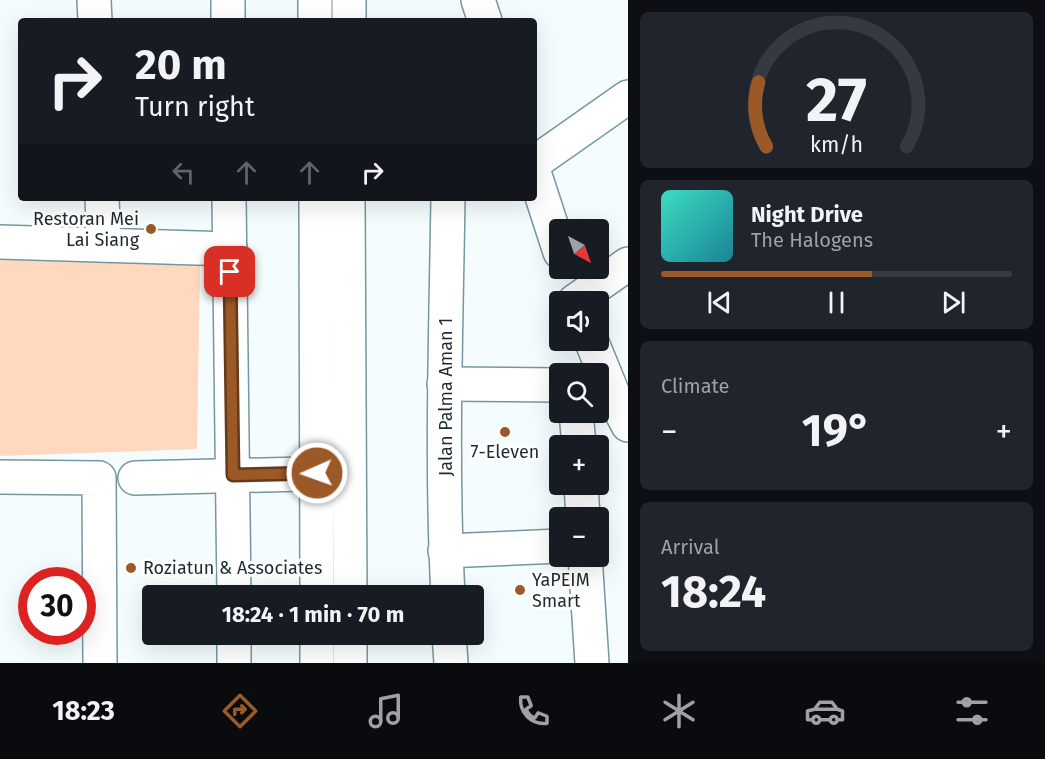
<!DOCTYPE html>
<meta charset="utf-8">
<style>
:root{--surface:#171b24;--page:#20242c;--text:#f1f3f6;--muted:#9ea1a6;--line:#363941;--accent:#9a5926}
body{margin:0;font-family:"Fira Sans",sans-serif;background:var(--page);color:var(--text);height:100vh;display:flex;flex-direction:column;font-size:22px;white-space:nowrap}
*{box-sizing:border-box;margin:0}
p{font-size:20px;color:var(--muted)}
.icon{flex:none;width:33px;height:33px;fill:none;stroke:currentColor;stroke-width:2;stroke-linecap:round;stroke-linejoin:round}
.map{position:relative;flex:1;overflow:hidden}
.side{display:flex;flex-direction:column;gap:12px;padding:12px;background:#0d0f14;width:417px}
.side>*{flex:none}
.top-card{position:absolute;left:18px;top:18px;width:519px;height:183px;border-radius:6px;box-shadow:0 6px 24px #0002;background:#171b24;color:var(--text);overflow:hidden}
.needle{width:39px;rotate:140deg}
.controls{position:absolute;left:549px;top:219px;display:grid;gap:12px}
.controls a{display:grid;place-items:center;width:60px;height:60px;border-radius:6px;background:var(--surface);box-shadow:0 6px 24px #0002;font-size:30px}
.speed{position:absolute;left:18px;top:567px;display:flex;gap:12px;font-size:30px;font-weight:700;text-align:center}
.speed>*{display:grid;place-content:center;width:78px;height:78px;border-radius:50%;background:var(--surface);box-shadow:0 6px 24px #0002;line-height:1}
.speed .limit{border:9px solid #d22;background:#fff;color:#111}
.pin{position:absolute;display:grid;place-items:center;width:51px;height:51px;color:#fff;margin:-26px;border-radius:12px;box-shadow:0 3px 9px #0006}
.me{position:absolute;width:66px;margin:-33px;rotate:268deg;stroke-linejoin:round;filter:drop-shadow(0 0 4px #0008)}
.turn{display:flex;align-items:center;gap:21px;height:126px;padding:0 18px;font-size:27px}
.turn .icon{width:78px;height:78px;stroke-width:2.5}
.turn b{display:block;font-size:42px;line-height:51px}
.lanes{display:flex;align-items:center;height:57px;padding:0 18px;background:#0003;justify-content:center;gap:30px;direction:ltr}
.lanes .off{opacity:.35}
.big{font-size:45px;font-weight:700;line-height:1.1}
.side .tile{flex:1;display:flex;flex-direction:column;justify-content:center;gap:9px;min-width:0;padding:0 21px;border-radius:9px;background:var(--page)}
.side .dial{align-items:center;gap:0}
.dial svg{height:156px;overflow:visible;fill:none;stroke:var(--line);stroke-width:7;stroke-linecap:round;text-anchor:middle}
.dial text{fill:var(--text);stroke:none}
.song{display:flex;align-items:center;gap:18px}
.cover{width:72px;height:72px;border-radius:9px;background:linear-gradient(135deg,hsl(170 70% 55%),hsl(190 70% 35%))}
.played{height:6px;border-radius:3px;background:linear-gradient(90deg,var(--accent) 60%,var(--line) 60%)}
.keys{display:flex;justify-content:space-around;direction:ltr}
.heat{display:flex;justify-content:space-between;align-items:center;font-size:33px;direction:ltr}
.trip{position:absolute;left:142px;top:585px;width:342px;height:60px;border-radius:6px;background:var(--surface);box-shadow:0 6px 24px #0002;font-weight:700;line-height:60px;text-align:center}
.dock{display:flex;height:96px;justify-content:space-around;align-items:center;background:#090b0e;color:var(--muted)}
.dock .icon{width:42px;height:42px}
.dock .current{color:var(--accent)}
.dock b{font-size:27px;color:var(--text)}
main{display:flex;flex:1;min-height:0}
.map>svg:first-child{display:block}
.green{fill:#fed8bf}
.lines{fill:none;stroke-linecap:round;stroke-linejoin:round}
.minor-casing{stroke:#7597a0;stroke-width:36}
.major-casing{stroke:#7597a0;stroke-width:36}
.minor{stroke:#fff;stroke-width:33}
.major{stroke:#fff;stroke-width:33}
.route-casing{stroke:#643a19;stroke-width:15}
.route{stroke:#9a5926;stroke-width:10}
.poi-dot{fill:#9a5926;stroke:#fff;stroke-width:2}
.labels{text-anchor:middle;dominant-baseline:central;stroke-width:6;stroke-linejoin:round;paint-order:stroke}
.poi-label{font-size:18px;fill:#1d2a2e;stroke:#fff;text-anchor:start}
.street-label{font-size:18px;fill:#1d2a2e;stroke:#fff}
</style>
<main>
<div class="map">
<svg width="628" height="663" viewBox="0 0 628 663">
<rect width="100%" height="100%" fill="#f5fcfe"/>
<polygon class="green" points="0,257 200,260 197,449 0,456"/>
<g class="lines">
<g class="minor-casing">
<g id="minor">
<polyline points="94,0 95,21"/>
<polyline points="228,0 228,21"/>
<polyline points="478,0 485,21"/>
<polyline points="534,163 628,97"/>
<polyline points="534,172 560,252"/>
<polyline points="102,198 104,245"/>
<polyline points="229,198 234,596"/>
<polyline points="0,242 230,249"/>
<polyline points="575,301 628,264"/>
<polyline points="591,340 618,406 628,425"/>
<polyline points="444,384 558,385 560,386"/>
<polyline points="576,412 579,446"/>
<polyline points="0,477 99,478 100,663"/>
<polyline points="135,478 345,473"/>
<polyline points="581,484 583,518"/>
<polyline points="445,551 560,546"/>
<polyline points="585,556 592,663"/>
<path d="M448 596C441 463 446 330 448 198"/>
<polyline points="234,634 234,663"/>
<polyline points="449,634 451,663"/>
</g>
</g>
<g class="major-casing">
<g id="major">
<polyline points="315,0 315,21"/>
<polyline points="349,21 349,0"/>
<polyline points="316,198 317,596"/>
<polyline points="348,198 350,596"/>
<polyline points="317,634 317,663"/>
<polyline points="350,634 350,663"/>
</g>
</g>
<use href="#minor" class="minor"/>
<use href="#major" class="major"/>
</g>
<g class="lines">
<g class="route-casing">
<polyline id="route" points="230,272 233,475 317,473"/>
</g>
<use href="#route" class="route"/>
</g>
<g class="poi-dot">
<circle cx="151" cy="229" r="6"/>
<circle cx="505" cy="432" r="6"/>
<circle cx="131" cy="568" r="6"/>
<circle cx="520" cy="590" r="6"/>
</g>
<g class="labels">
<g class="poi-label">
<text x="139" y="219" text-anchor="end">Restoran Mei<tspan x="139" dy="21">Lai Siang</tspan></text>
<text x="505" y="452" text-anchor="middle">7-Eleven</text>
<text x="143" y="568">Roziatun &amp; Associates</text>
<text x="532" y="580">YaPEIM<tspan x="532" dy="21">Smart</tspan></text>
</g>
<g class="street-label">
<text transform="translate(446 397) rotate(-90)">Jalan Palma Aman 1</text>
</g>
</g>
</svg>
<div class="controls">
<a><svg class="needle" viewBox="-14 -14 28 28"><path d="M0-13l5 13h-10z" fill="#e53935"/><path d="M0 13l5-13h-10z" fill="#9ea1a6"/></svg></a>
<a><svg class="icon" aria-label="sound" viewBox="0 0 24 24"><path d="M4 9h4l5-4v14l-5-4H4zM17 9q2 3 0 6"/></svg></a>
<a><svg class="icon" aria-label="search" viewBox="0 0 24 24"><circle cx="10" cy="10" r="6"/><path d="M15 15l6 6"/></svg></a>
<a>+</a>
<a>−</a>
</div>
<div class="speed"><div class="limit">30</div></div>
<div class="pin" style="left:230px;top:272px;background:#d93025"><svg class="icon" aria-label="arrive" viewBox="0 0 24 24"><path d="M6 21V4h12l-3 4 3 4H6"/></svg></div>
<svg class="me" style="left:317px;top:473px" viewBox="-20 -20 40 40"><circle r="17" fill="#9a5926" stroke="#fff" stroke-width="3"/><path d="M0-11L8 9 0 5-8 9z" fill="#fff"/></svg>
<div class="trip">18:24 · 1 min · 70 m</div>
<div class="top-card">
<div class="turn"><svg class="icon" aria-label="right" viewBox="0 0 24 24"><path d="M7 20v-9h11M14 6l5 5-5 5"/></svg><div><b>20 m</b>Turn right</div></div>
<div class="lanes"><svg class="icon off" aria-label="left" viewBox="0 0 24 24"><path d="M17 20v-9H6M10 6l-5 5 5 5"/></svg><svg class="icon off" aria-label="ahead" viewBox="0 0 24 24"><path d="M12 20V5M6 11l6-6 6 6"/></svg><svg class="icon off" aria-label="ahead" viewBox="0 0 24 24"><path d="M12 20V5M6 11l6-6 6 6"/></svg><svg class="icon" aria-label="right" viewBox="0 0 24 24"><path d="M7 20v-9h11M14 6l5 5-5 5"/></svg></div>
</div>
</div>
<section class="side">
<div class="tile dial"><svg viewBox="0 0 100 80">
<path d="M14 69A42 42 0 1 1 86 69"/>
<path d="M14 69A42 42 0 0 1 10 36" stroke="#9a5926"/>
<text x="50" y="56" font-size="32" font-weight="700">27</text>
<text x="50" y="72" font-size="11">km/h</text>
</svg></div>
<div class="tile">
<div class="song"><i class="cover"></i><div><b>Night Drive</b><p>The Halogens</p></div></div>
<div class="played"></div>
<div class="keys"><svg class="icon" aria-label="previous" viewBox="0 0 24 24"><path d="M18 5L8 12l10 7zM5 5v14"/></svg><svg class="icon" aria-label="pause" viewBox="0 0 24 24"><path d="M8 5v14M16 5v14"/></svg><svg class="icon" aria-label="next" viewBox="0 0 24 24"><path d="M6 5l10 7-10 7zM19 5v14"/></svg></div>
</div>
<div class="tile"><p>Climate</p>
<div class="heat"><a>−</a><b class="big">19°</b><a>+</a></div>
</div>
<div class="tile"><p>Arrival</p><b class="big">18:24</b></div>
</section>
</main>
<nav class="dock">
<b>18:23</b>
<svg class="icon current" aria-label="directions" viewBox="0 0 24 24"><path d="M12 3l9 9-9 9-9-9zM9 14v-3h6M13 9l2 2-2 2"/></svg>
<svg class="icon" aria-label="music" viewBox="0 0 24 24"><path d="M9 18V5l10-2v13"/><circle cx="6" cy="18" r="3"/><circle cx="16" cy="16" r="3"/></svg>
<svg class="icon" aria-label="phone" viewBox="0 0 24 24"><path d="M5 4h4l2 5-3 2q2 4 5 5l2-3 5 2v4C11 20 4 13 5 4z"/></svg>
<svg class="icon" aria-label="climate" viewBox="0 0 24 24"><path d="M12 3v18M4 7l16 10M4 17L20 7"/></svg>
<svg class="icon" aria-label="car" viewBox="0 0 24 24"><path d="M5 17H2v-5l4-1 3-4h7l3 4 3 1v5h-3M9 17h6M6 11h13"/><circle cx="7" cy="17" r="2"/><circle cx="17" cy="17" r="2"/></svg>
<svg class="icon" aria-label="filters" viewBox="0 0 24 24"><path d="M4 7h16M4 17h16"/><circle cx="9" cy="7" r="2"/><circle cx="15" cy="17" r="2"/></svg>
</nav>
